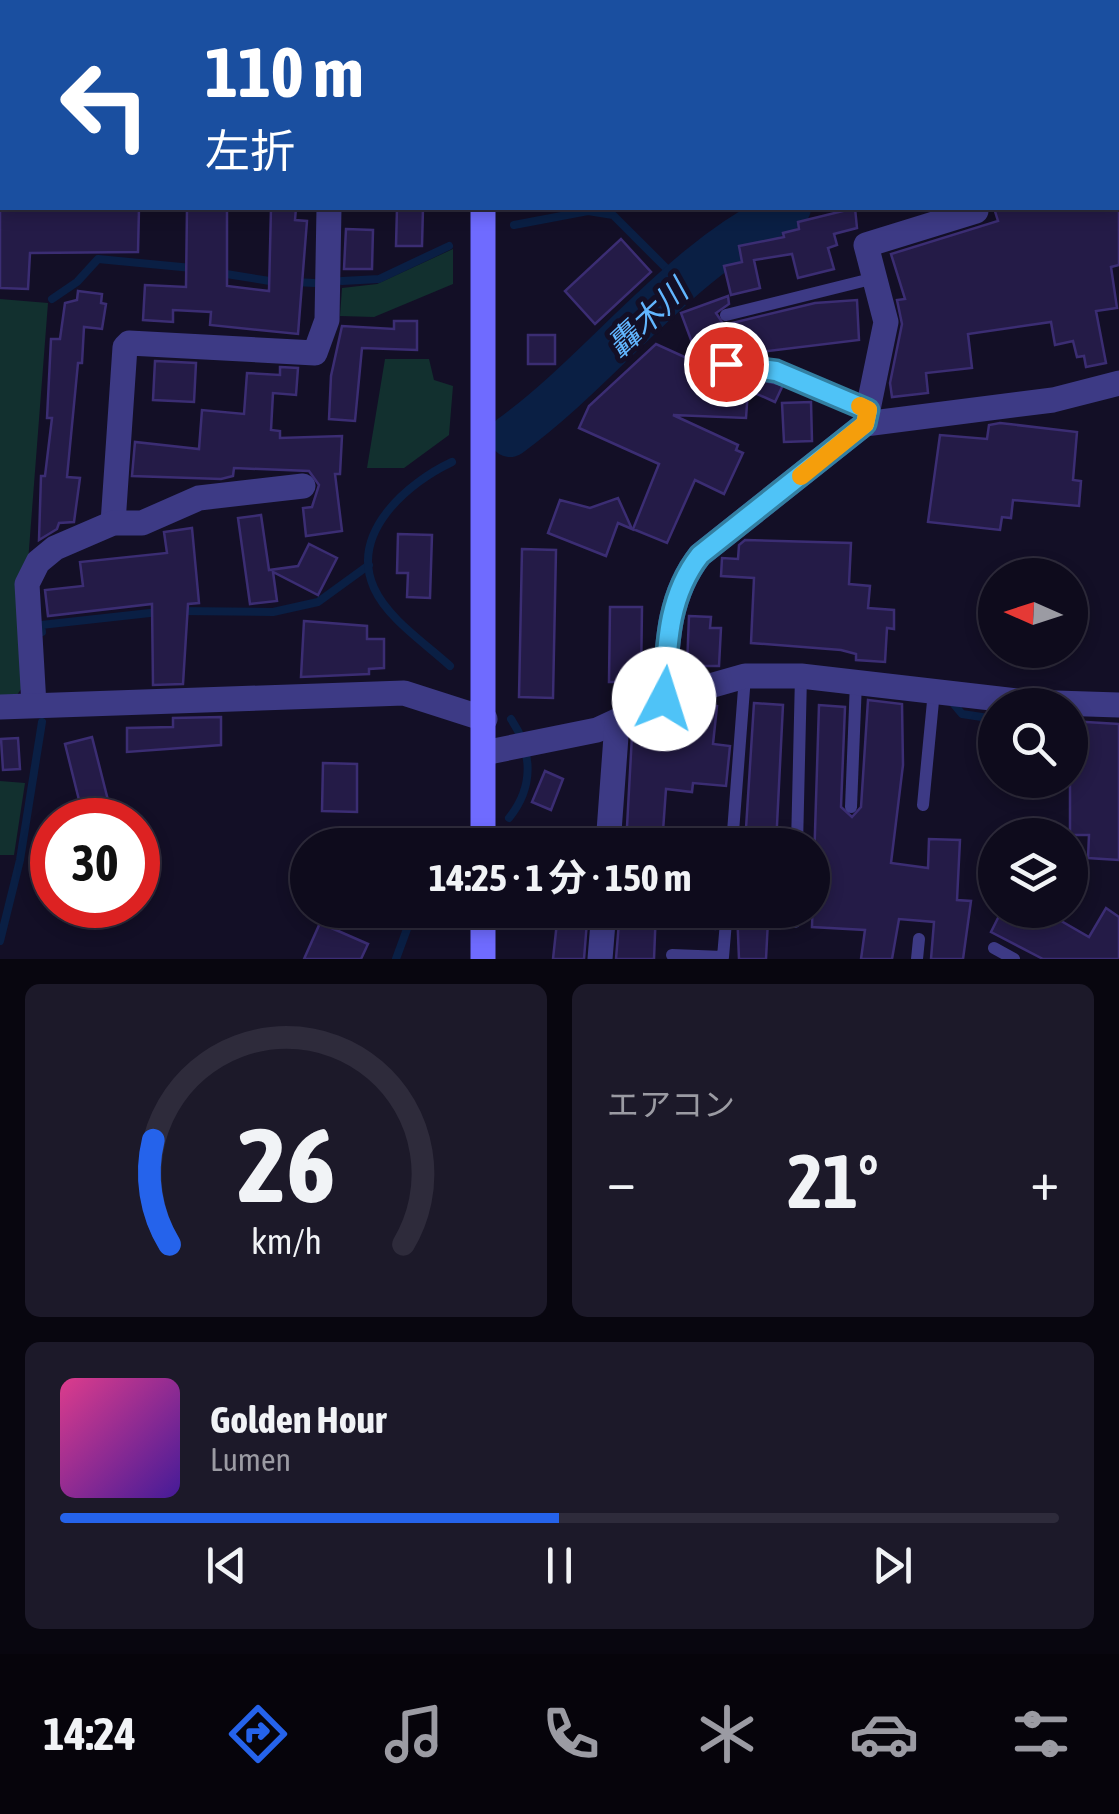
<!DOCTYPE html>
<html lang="ja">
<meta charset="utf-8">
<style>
:root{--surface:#0e0b1c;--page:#1c1929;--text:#f1f3f6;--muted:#9b9ba3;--line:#2e2b3b;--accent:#2563eb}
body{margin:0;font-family:"Asap Condensed","Noto Sans JP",sans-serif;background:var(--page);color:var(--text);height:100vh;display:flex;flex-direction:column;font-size:38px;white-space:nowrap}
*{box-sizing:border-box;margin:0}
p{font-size:32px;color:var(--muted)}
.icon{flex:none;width:55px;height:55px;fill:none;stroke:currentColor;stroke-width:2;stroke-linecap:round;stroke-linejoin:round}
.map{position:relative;height:959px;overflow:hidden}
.panel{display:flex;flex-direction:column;gap:25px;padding:25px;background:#08060f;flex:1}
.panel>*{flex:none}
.banner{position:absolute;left:0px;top:0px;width:1120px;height:210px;box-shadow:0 5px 15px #0003,0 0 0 2px var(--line);background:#1a4fa0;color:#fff;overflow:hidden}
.needle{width:65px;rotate:273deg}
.buttons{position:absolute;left:978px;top:558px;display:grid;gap:20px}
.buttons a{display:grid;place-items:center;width:110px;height:110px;border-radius:50%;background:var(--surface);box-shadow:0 5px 15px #0003,0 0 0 2px var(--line);font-size:50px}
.speed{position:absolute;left:30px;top:798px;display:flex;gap:20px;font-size:50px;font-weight:700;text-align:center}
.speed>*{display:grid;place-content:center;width:130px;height:130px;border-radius:50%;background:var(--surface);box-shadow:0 5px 15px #0003,0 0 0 2px var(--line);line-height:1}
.speed .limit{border:15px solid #d22;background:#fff;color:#111}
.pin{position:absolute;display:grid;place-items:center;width:85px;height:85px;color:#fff;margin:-42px;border:5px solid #fff;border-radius:50%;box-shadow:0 2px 10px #0007}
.me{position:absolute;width:110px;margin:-55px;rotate:5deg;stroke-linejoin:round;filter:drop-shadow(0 0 8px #0008)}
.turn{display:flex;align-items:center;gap:35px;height:210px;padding:0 40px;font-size:45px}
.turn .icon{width:130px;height:130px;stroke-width:2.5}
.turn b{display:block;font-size:70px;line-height:85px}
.big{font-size:75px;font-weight:700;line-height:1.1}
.panel .tile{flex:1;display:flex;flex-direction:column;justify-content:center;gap:15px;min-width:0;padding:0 35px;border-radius:15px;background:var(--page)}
.panel .dial{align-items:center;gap:0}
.dial svg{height:260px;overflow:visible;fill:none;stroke:var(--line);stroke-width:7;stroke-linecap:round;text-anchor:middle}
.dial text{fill:var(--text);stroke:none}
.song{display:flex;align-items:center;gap:30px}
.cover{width:120px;height:120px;border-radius:15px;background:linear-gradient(135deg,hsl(330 70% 55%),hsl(260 70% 35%))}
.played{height:10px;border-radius:5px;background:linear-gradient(90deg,var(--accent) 50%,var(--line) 50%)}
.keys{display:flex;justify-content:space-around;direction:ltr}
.heat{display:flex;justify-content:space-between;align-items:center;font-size:55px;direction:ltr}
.panel .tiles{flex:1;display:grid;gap:25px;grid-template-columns:1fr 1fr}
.tile:last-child{grid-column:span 2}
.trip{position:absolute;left:290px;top:828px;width:540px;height:100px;border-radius:50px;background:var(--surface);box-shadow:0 5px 15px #0003,0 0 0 2px var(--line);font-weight:700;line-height:100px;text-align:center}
.dock{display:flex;height:160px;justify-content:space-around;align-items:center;background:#06040b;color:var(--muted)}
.dock .icon{width:70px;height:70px}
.dock .on{color:var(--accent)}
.dock b{font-size:45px;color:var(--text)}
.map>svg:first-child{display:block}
.green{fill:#12302f}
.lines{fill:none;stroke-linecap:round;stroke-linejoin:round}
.stream{stroke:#0a1f44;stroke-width:8}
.river{stroke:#0a1f44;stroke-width:42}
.building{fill:#241b47;stroke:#3b2d73;stroke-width:2.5}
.lane{stroke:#3d3a85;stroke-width:12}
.street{stroke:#3d3a85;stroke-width:25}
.secondary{stroke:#6f6bff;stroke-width:25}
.route-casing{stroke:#337fa1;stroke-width:25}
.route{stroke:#4fc3f7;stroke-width:18}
.slow{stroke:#f59e0b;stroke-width:18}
.labels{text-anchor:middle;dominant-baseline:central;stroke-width:10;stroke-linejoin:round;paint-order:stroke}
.water-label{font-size:32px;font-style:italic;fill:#62b6ff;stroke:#130f26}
</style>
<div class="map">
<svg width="1119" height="959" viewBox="0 0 1119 959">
<rect width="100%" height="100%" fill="#130f26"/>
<g class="green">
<polygon points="453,249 453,284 374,317 340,316 342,288 377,284"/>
<polygon points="0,299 48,303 28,562 25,684 16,696 0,697"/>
<polygon points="385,359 429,359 434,380 453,386 449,435 404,468 367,468"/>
<polygon points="0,781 25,783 14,855 0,855"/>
</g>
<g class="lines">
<g class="stream">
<polyline points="514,225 588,211 613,215 669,271"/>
<polyline points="220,273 276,282"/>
<polyline points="342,281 379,279 449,246"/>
<polyline points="295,282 314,283"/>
<polyline points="52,299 77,282 98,259 192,268"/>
<polyline points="178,611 273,612 318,602 369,565"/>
<polyline points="42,632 41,625 159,612"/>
<path d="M450 666C425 643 388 619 374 588 349 532 409 482 452 462"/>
<polyline points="952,702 962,714 995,719"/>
<path d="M509 818C534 787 533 752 511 719"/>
<polyline points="0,941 20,860 42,722"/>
<polyline points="396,959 414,910"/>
</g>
<g class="river">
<polyline points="1118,95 1119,95"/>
<path d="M510 436C606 366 680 258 790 208"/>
</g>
</g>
<g class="building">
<polygon points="0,208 139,208 138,252 30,253 28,289 0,288"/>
<polygon points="187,208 227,208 227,286 269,291 271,208 296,208 295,220 307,221 298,334 210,325 211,312 173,310 173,322 143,320 145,285 186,287"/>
<polygon points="397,208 423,208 422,246 396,246"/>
<polygon points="855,208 857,228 834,234 837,245 828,248 834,269 798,278 792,254 754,260 760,288 731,295 724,266 742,262 739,246 784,237 783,233 799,229 798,222"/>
<polygon points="994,208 1119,208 1119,265 1111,267 1117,308 1096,311 1106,363 1086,367 1084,356 1077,357 1073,341 1055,345 1051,322 968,334 972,368 926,373 928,393 892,397 890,383 902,324 897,300 905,299 891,254 998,221"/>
<polygon points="346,229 373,230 372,269 344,269"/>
<polygon points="621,239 651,272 595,324 565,291"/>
<polygon points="78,291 102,294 101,303 106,304 102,329 84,327 82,363 78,363 67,477 80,478 74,522 59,523 57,529 39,540 41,476 45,476 52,418 47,418 51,339 60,339 65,303 77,300"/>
<polygon points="728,296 729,304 716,313 724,325 815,303 857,300 859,340 719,357 716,367 721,372 783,385 775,402 748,390 746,418 673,415 738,445 736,450 743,453 724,494 695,480 667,543 633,529 659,464 579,428 589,406 656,344 700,364 681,313"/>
<polygon points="394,321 417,321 417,350 362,348 355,421 329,419 331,376 342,326 394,329"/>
<rect x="528" y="335" width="27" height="29"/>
<polygon points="155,361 196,363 194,402 153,400"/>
<polygon points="280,367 298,368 296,395 273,393 271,430 280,431 280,438 342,436 340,474 335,474 342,531 306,536 303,508 312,507 319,485 309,471 234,468 233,476 221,479 132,476 135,442 199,449 202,410 244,414 247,373 280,375"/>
<polygon points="811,402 812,441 784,442 782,403"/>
<polygon points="1000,423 1077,432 1073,480 1081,481 1079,506 1013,500 1011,518 1002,517 1000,530 928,522 940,435 987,439 989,425"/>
<polygon points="618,498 632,529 618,523 606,556 548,533 560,500 590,508"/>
<polygon points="261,515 269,570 298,566 309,544 337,558 318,595 273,572 277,601 250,604 238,518"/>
<polygon points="192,528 199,603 188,604 183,684 153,685 152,604 48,616 45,590 83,586 80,562 167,553 164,532"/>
<polygon points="398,534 432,535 430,598 407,597 408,573 397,573"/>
<polygon points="745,540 851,543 849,584 870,586 868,608 894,610 894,629 887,628 885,662 856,660 856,654 841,650 751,643 754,578 721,576 722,558 738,559 739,545"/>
<polygon points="522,549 556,550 553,698 519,697"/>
<polygon points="610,607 642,607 641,682 609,682"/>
<polygon points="689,616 711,617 710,628 721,628 719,666 687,666"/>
<polygon points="304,621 367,626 367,639 384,639 384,668 369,669 369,674 301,677"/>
<polygon points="868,700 902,704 903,765 891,863 928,868 929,839 960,840 957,900 971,901 963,959 931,959 934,922 899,919 892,959 861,959 865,930 812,927 819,705 845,707 841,807 852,817 861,807"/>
<polygon points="754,703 783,705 776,845 745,844"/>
<polygon points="705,704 717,706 713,744 730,746 726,786 693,783 692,792 666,789 662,845 626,845 632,735 688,741 692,708"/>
<polygon points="221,717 221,745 127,752 127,728 173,727 173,718"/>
<polygon points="1070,721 1119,724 1119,860 1088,858 1089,835 1070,835"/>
<polygon points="92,737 113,820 84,820 65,744"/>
<polygon points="18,738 20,769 3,770 1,739"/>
<polygon points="323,763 357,764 357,812 322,811"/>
<polygon points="545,771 563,779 551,810 532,802"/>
<polygon points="1106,908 1119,917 1119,959 1043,959 991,932 1002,910 1042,910 1089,937"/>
<polygon points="620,910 656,910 654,959 616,959"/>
<polygon points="660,910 717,910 715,929 660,924"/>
<polygon points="737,910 761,910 760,919 768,920 766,959 739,959"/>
<polygon points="587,921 584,959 553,959 557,922"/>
<polygon points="320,923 368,944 361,959 304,959"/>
</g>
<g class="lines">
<g class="lane">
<polyline points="726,315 875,278"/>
<polyline points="726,364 776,371 868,409"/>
<polyline points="923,805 934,691"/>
<polyline points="851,807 856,682"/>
<polyline points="732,845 745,676"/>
<polyline points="797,845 801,676"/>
<polyline points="795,922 796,910"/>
<polyline points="994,948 1014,959"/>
<polyline points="672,955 723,957 727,910"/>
<polyline points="917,959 919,939"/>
</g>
<g class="street">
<polyline points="0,129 2,129"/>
<polyline points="865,424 886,322 866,245 976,211"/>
<polyline points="113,523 125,347 129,343 315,353 327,320 329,208"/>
<path d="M664 699C667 647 667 597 700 555L865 424 1053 400 1119 383"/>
<polyline points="34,705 27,584 38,562 55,548 113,523 142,523 199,498 303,486"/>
<polyline points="0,707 404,693 485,719"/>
<polyline points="484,753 597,730 664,699 745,676 801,676 1025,702 1119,705"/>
<polyline points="608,845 617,723"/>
<polyline points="600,959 604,910"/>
</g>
<g class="secondary">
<polyline points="482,0 482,2"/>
<polyline points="483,208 483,845"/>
<polyline points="483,959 483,910"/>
</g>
</g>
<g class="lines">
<g class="route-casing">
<path id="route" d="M664 699C667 647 667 597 700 555L865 424 868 410 776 371 726 364"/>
</g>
<use href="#route" class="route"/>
<polyline class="slow" points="801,476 865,424 868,410 860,406"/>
</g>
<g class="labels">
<g class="water-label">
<text transform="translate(647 318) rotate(-43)">轟木川</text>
</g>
</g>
</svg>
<div class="buttons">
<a><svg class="needle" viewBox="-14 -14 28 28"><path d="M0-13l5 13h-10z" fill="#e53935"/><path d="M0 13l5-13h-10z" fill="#9b9ba3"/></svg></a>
<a><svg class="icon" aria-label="search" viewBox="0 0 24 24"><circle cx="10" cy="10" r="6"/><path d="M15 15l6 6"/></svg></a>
<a><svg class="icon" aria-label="layers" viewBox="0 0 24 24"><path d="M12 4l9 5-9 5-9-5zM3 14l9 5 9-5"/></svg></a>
</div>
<div class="speed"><div class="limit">30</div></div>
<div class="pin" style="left:726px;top:364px;background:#d93025"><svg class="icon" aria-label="arrive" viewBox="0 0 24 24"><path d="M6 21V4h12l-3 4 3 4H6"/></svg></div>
<svg class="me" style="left:664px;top:699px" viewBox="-20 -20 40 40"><circle r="19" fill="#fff"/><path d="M0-13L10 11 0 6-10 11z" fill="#4fc3f7"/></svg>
<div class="trip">14:25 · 1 分 · 150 m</div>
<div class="banner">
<div class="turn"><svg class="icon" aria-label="left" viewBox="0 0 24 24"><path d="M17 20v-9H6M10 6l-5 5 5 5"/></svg><div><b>110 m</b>左折</div></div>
</div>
</div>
<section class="panel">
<div class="tiles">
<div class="tile dial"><svg viewBox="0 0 100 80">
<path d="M14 69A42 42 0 1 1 86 69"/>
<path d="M14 69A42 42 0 0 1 9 37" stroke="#2563eb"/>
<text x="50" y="56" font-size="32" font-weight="700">26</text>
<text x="50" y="72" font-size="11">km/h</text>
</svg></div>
<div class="tile"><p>エアコン</p>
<div class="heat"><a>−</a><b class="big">21°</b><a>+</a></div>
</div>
<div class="tile">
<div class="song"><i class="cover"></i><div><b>Golden Hour</b><p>Lumen</p></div></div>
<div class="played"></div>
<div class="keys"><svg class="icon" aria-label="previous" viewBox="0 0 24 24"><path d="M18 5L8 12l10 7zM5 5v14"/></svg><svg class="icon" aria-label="pause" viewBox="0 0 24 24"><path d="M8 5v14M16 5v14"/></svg><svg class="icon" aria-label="next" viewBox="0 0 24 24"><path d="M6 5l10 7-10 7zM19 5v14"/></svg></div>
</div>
</div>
</section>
<nav class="dock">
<b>14:24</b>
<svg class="icon on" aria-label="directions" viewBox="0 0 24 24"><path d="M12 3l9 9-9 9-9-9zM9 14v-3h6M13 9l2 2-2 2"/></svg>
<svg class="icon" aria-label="music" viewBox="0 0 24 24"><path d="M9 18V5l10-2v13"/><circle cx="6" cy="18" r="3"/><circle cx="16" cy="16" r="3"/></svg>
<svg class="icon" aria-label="phone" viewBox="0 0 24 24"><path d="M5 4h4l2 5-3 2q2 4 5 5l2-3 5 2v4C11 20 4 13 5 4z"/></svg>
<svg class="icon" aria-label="climate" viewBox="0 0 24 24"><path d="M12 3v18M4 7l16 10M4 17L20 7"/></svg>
<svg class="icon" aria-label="car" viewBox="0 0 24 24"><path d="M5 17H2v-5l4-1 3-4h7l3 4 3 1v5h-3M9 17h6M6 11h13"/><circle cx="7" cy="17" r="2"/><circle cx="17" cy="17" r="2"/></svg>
<svg class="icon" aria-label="filters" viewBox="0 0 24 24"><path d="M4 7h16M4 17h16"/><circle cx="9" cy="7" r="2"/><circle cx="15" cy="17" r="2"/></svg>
</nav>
